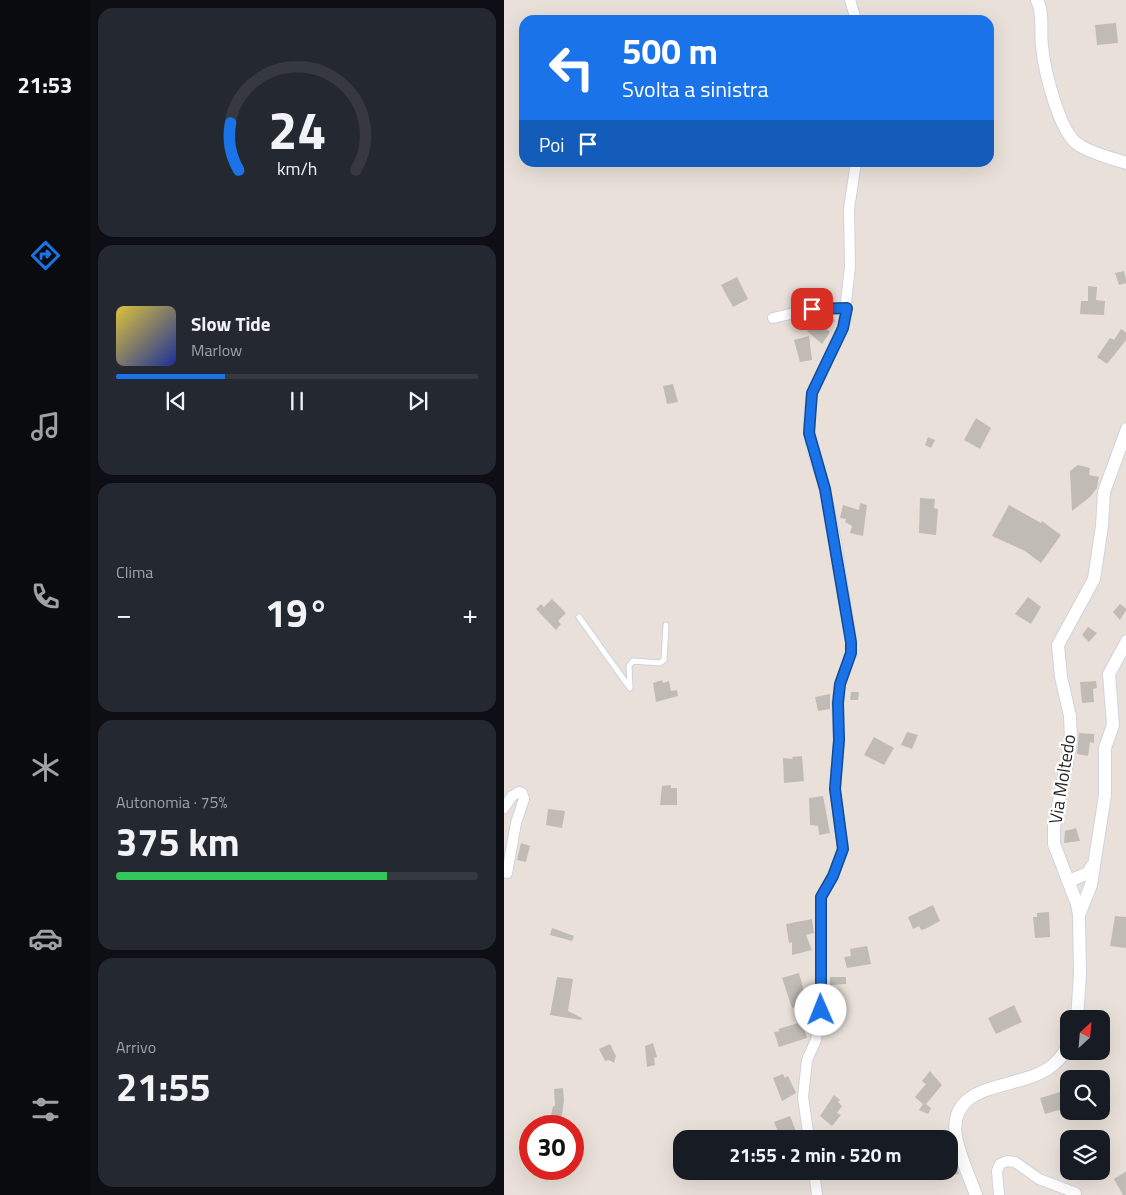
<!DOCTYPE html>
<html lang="it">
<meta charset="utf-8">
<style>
:root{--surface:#171b24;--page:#242831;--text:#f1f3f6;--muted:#9ea1a6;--line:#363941;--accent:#1a73e8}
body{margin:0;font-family:"Titillium Web",sans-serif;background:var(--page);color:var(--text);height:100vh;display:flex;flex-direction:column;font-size:19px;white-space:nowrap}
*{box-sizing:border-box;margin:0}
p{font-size:16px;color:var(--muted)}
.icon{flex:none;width:28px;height:28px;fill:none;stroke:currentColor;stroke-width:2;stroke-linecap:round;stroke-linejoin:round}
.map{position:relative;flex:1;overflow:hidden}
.drawer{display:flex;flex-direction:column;gap:8px;padding:8px;background:#0d0f14;width:414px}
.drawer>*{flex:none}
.top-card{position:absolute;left:15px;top:15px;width:475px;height:152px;border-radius:15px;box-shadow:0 5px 20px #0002;background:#1a73e8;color:#fff;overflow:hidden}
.needle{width:32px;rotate:26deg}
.controls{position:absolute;left:556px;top:1010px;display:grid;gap:10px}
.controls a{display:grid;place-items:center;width:50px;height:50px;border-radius:10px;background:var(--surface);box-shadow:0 5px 20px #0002;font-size:25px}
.speed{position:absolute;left:15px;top:1115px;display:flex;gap:10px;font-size:25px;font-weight:700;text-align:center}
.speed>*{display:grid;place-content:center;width:65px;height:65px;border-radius:50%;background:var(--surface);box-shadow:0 5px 20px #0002;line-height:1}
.speed .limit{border:8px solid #d22;background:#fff;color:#111}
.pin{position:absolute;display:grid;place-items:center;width:42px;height:42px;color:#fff;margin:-21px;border-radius:10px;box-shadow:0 2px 8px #0006}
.me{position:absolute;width:55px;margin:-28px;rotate:359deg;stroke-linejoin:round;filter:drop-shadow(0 0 4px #0008)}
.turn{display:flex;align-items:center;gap:18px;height:105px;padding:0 20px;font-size:22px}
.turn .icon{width:65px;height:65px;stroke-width:2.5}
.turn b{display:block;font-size:35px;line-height:42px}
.then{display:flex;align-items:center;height:48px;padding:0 20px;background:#0003;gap:10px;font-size:19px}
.big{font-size:38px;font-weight:700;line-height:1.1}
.drawer .widget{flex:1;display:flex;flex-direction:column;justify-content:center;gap:8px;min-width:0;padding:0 18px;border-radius:15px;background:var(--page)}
.drawer .dial{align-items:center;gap:0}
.dial svg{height:130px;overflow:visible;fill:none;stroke:var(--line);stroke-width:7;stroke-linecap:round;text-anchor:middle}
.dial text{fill:var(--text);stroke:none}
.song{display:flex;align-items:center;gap:15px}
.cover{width:60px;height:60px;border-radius:8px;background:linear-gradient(135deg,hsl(50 70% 55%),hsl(230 70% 35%))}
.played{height:5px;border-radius:2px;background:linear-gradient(90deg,var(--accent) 30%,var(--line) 30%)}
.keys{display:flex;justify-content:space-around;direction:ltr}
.heat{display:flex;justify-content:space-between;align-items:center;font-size:28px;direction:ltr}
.charge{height:8px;border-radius:4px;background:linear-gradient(90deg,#34c759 75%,var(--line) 0)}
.trip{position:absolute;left:169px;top:1130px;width:285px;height:50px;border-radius:15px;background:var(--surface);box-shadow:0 5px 20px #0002;font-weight:700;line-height:50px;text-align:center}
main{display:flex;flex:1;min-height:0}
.tab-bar{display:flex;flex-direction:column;width:90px;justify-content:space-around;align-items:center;background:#090b0e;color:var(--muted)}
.tab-bar .icon{width:35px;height:35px}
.tab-bar .current{color:var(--accent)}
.tab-bar b{font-size:22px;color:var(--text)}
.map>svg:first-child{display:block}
.building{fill:#c1bbb6}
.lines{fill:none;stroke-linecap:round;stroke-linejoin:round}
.service-casing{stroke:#ced2e0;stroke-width:7}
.minor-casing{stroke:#ced2e0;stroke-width:12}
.tertiary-casing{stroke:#ced2e0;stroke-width:14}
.service{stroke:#fff;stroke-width:5}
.minor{stroke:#fff;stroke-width:10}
.tertiary{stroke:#fff;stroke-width:12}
.route-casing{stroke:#114b97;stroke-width:12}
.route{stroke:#1a73e8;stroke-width:9}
.labels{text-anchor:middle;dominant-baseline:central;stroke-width:4.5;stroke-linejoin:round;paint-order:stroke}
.street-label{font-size:18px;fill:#272727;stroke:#fff}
</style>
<main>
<nav class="tab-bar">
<b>21:53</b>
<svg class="icon current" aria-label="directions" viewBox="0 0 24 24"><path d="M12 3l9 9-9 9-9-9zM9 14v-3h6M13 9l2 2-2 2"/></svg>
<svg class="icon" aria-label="music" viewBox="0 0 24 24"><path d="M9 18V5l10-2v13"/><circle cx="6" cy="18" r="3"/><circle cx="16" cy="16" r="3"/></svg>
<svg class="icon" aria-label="phone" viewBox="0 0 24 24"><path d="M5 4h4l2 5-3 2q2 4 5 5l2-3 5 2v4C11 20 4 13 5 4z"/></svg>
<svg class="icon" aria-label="climate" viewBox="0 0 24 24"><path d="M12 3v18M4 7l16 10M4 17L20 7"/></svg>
<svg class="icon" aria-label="car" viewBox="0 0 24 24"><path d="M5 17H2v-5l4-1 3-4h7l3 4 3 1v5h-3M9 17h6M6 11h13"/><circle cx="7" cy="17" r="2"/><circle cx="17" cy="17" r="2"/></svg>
<svg class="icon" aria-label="filters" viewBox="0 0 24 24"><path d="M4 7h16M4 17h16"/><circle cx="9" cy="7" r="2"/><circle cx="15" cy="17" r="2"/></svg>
</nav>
<section class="drawer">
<div class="widget dial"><svg viewBox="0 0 100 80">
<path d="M14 69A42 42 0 1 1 86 69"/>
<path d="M14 69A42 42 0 0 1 9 40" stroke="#1a73e8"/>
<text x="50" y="56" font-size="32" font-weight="700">24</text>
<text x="50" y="72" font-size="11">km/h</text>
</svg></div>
<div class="widget">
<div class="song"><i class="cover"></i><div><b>Slow Tide</b><p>Marlow</p></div></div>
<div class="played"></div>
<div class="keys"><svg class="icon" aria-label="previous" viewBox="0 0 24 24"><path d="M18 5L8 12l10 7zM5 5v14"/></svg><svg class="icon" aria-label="pause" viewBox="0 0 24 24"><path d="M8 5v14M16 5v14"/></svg><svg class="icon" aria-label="next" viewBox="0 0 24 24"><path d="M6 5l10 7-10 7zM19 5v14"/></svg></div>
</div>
<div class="widget"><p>Clima</p>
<div class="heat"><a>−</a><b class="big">19°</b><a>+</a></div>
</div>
<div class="widget"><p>Autonomia · 75%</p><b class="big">375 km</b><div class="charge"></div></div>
<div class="widget"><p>Arrivo</p><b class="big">21:55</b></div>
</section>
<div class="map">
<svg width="623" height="1195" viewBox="0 0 623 1195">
<rect width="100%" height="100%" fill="#e9e1d9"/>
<g class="building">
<polygon points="612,23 614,43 593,45 591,25"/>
<polygon points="620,271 623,283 615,285 611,273"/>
<polygon points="233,277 244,299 229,307 217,285"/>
<polygon points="584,286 593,287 592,300 601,301 600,315 576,314 577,301 584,301"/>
<polygon points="316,316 329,316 331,322 317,324 326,332 318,344 303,331"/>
<polygon points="617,329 623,333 623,339 603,364 593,357 606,338 610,340"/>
<polygon points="305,336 308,360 296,362 290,340"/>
<polygon points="169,384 174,402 163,404 159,386"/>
<polygon points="472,418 487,428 476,449 460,440"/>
<polygon points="424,437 431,440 427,448 421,445"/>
<polygon points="574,465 586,468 585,475 595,477 593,488 586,497 568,511 566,471"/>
<polygon points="416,498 431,499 430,508 434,509 432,535 415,533"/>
<polygon points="356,503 363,505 359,536 346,533 348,526 341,522 342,519 336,518 339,505 355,510"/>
<polygon points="505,505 537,523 538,521 557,535 537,563 521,551 488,536"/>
<polygon points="524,597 537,607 527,624 511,614"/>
<polygon points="48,599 62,613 54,621 57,624 52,630 32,609 37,604 40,607"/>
<polygon points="616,604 623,609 616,620 609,612"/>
<polygon points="584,627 593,633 585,642 578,635"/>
<polygon points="158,680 159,683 165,681 167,691 173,690 174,696 152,702 149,683"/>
<polygon points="592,681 593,688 589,689 590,702 578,703 576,682"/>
<polygon points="347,692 355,692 354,700 346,700"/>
<polygon points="326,694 326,709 314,711 311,697"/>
<polygon points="403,732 414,735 408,749 397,745"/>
<polygon points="575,733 590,734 590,743 586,742 584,756 573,754"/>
<polygon points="370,737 390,748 380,765 360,755"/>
<polygon points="298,756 300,781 280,783 279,758 289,759 288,757"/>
<polygon points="167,785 167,788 173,788 173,805 156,805 158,786"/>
<polygon points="319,796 326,833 315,835 314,826 306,825 305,798"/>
<polygon points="44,809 61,811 58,828 42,825"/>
<polygon points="572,828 576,841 560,843 561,831"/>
<polygon points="17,843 26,846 22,862 13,860"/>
<polygon points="429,905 436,921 421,929 417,930 415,926 409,929 404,917"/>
<polygon points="545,912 546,937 531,938 529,917 533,917 533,913"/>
<polygon points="611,916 623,917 623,948 606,946"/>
<polygon points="308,919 310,933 302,935 308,950 288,955 288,942 285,943 282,924"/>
<polygon points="48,928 70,936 68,941 46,935"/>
<polygon points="363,946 367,964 343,968 340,957 347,956 346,949"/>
<polygon points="295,973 300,991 304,991 306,1001 288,1008 278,978"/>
<polygon points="53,977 69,979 64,1011 78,1018 77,1020 46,1015"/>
<polygon points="326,977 342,977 342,984 326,985"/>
<polygon points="510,1005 518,1022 492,1034 484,1018"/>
<polygon points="298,1022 303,1038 275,1047 270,1032 276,1031 274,1029"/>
<polygon points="149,1043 153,1057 150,1058 151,1065 143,1067 141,1046"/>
<polygon points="106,1044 112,1056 110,1063 105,1060 101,1061 95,1049"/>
<polygon points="426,1071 438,1085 422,1104 427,1108 424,1114 415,1110 419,1104 411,1097 422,1084 418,1081"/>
<polygon points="279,1074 281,1078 284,1076 292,1093 278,1101 269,1078"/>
<polygon points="59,1088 60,1101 57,1121 52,1124 52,1121 48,1121 47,1116 49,1106 51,1106 50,1089"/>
<polygon points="563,1090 565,1107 541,1114 536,1098"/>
<polygon points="330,1095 336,1100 334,1102 338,1106 333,1113 337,1115 328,1126 316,1116"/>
<polygon points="286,1116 295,1139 277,1139 270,1122"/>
<polygon points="445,1150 446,1150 455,1174 445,1176"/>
<polygon points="623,1171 623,1195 619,1195 610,1179"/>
</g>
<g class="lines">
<g class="service-casing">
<polyline id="service" points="75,617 126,688 125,666 129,661 156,663 160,660 162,625"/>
</g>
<g class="minor-casing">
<g id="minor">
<polyline points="346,0 352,20"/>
<polyline points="269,318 308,309 343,309"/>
<polyline points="0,808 8,796 15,792 18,793 20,799 12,823 3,873"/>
<polyline points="305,1139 299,1097 303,1060 312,1040 317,1010 317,897 329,876 339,849 331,789 335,740 333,703 336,684 347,653 347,642 332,542 321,489 307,446 305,417 308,393 339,328 346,267 345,209 352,162"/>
<polyline points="310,1171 313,1195"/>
<polyline points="495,1195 493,1171 496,1164 503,1161 511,1162 535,1179 572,1193"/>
</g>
</g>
<g class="tertiary-casing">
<g id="tertiary">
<path d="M533 0C540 13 536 31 538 46 540 69 555 133 575 145 589 154 607 158 623 163"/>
<polyline points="565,881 584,873 588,866"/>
<polyline points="575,915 587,885 601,795 601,748 609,725 605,674 623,641"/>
<polyline points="573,1019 576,974 575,915 573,904 550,844 550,827 567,741 566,716 557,677 554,645 590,579 598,526 600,492 623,429"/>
<path d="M472 1195C465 1176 456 1157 452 1137 443 1078 517 1092 549 1065 555 1060 561 1052 565 1044"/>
</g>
</g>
<use href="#service" class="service"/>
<use href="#minor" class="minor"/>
<use href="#tertiary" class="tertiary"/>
</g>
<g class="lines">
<g class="route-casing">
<polyline id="route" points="308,309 343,308 339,328 308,393 305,433 321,489 347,642 347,653 336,684 334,703 335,740 331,789 339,849 329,876 317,897 317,1010"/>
</g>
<use href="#route" class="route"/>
</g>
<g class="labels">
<g class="street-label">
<text transform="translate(558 779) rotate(-81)">Via Moltedo</text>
</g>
</g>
</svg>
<div class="controls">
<a><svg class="needle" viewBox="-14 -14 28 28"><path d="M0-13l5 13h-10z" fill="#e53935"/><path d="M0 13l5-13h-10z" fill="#9ea1a6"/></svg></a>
<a><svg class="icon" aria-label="search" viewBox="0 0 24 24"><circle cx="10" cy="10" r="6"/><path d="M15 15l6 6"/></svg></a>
<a><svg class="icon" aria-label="layers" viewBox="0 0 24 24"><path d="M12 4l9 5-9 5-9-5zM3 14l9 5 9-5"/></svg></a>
</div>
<div class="speed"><div class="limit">30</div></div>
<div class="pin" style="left:308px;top:309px;background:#d93025"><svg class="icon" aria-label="arrive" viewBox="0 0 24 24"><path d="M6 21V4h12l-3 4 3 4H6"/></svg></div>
<svg class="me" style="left:317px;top:1010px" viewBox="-20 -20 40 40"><circle r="19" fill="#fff"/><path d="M0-13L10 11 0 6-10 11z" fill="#1a73e8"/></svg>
<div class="trip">21:55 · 2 min · 520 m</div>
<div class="top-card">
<div class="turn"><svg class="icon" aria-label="left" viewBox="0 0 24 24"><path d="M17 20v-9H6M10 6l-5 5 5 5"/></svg><div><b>500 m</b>Svolta a sinistra</div></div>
<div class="then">Poi<svg class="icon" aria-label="arrive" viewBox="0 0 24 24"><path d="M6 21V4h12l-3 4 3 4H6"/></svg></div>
</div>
</div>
</main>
